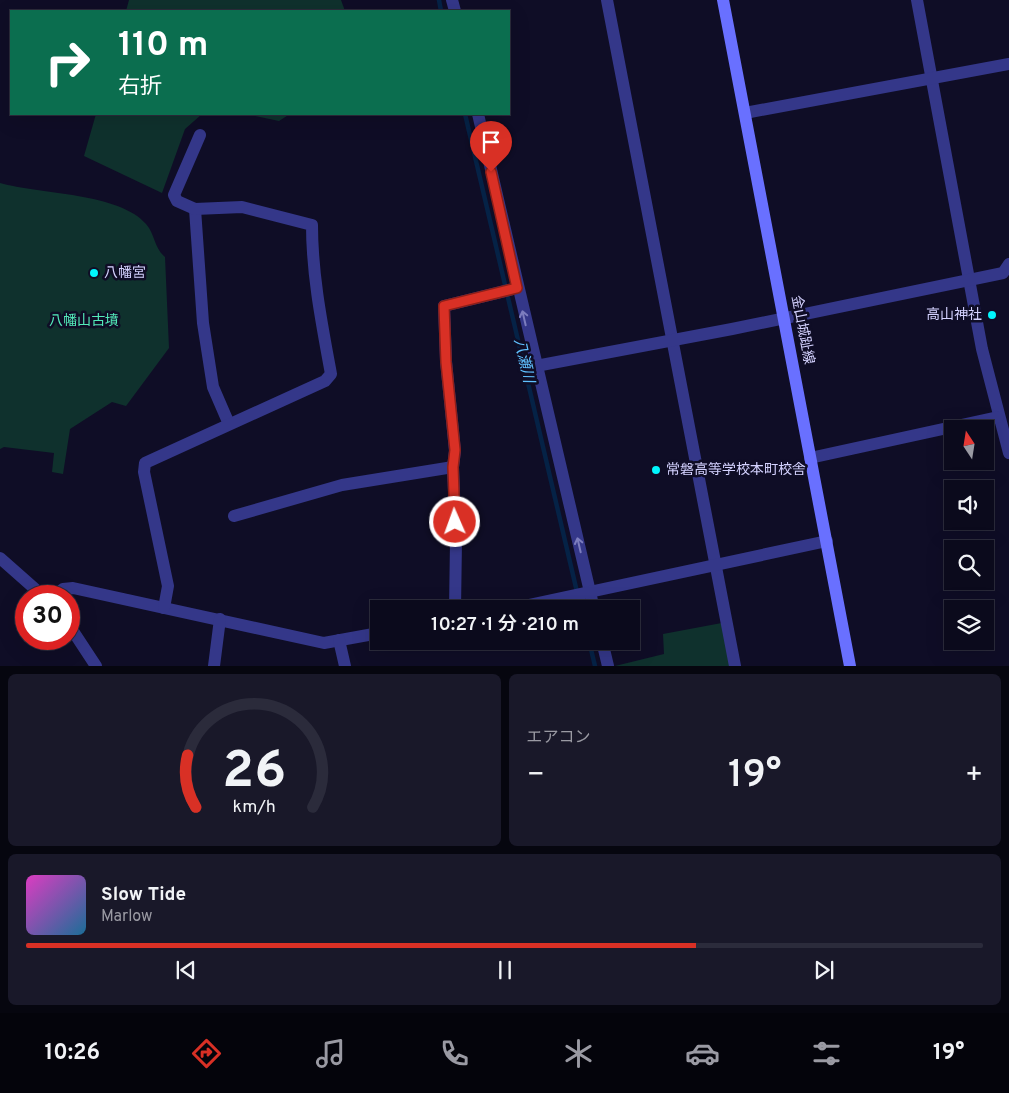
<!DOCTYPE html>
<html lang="ja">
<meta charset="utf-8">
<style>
:root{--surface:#0b0a1c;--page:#191829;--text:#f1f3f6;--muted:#9a9aa3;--line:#2b2b3b;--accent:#d93025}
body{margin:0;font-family:Overpass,"Noto Sans JP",sans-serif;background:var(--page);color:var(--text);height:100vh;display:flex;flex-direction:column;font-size:19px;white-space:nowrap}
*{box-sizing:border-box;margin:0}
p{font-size:16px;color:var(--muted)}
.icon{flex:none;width:28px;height:28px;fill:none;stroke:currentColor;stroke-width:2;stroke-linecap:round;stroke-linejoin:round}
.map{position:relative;height:666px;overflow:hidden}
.details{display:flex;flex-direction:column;gap:8px;padding:8px;background:#06060f;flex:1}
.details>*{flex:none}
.hud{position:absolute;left:10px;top:10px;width:500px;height:105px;border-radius:0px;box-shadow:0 5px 20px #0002,0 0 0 1px var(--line);background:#0b6e4f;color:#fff;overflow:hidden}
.needle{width:32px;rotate:348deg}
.buttons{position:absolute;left:944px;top:420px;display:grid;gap:10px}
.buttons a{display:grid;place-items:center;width:50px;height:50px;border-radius:0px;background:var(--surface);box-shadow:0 5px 20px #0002,0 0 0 1px var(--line);font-size:25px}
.speed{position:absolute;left:15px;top:585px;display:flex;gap:10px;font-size:25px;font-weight:700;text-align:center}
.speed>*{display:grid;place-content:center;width:65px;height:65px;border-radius:50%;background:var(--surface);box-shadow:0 5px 20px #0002,0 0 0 1px var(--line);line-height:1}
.speed .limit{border:8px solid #d22;background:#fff;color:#111}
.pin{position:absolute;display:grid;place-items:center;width:42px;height:42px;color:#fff;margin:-51px -21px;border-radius:50% 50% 50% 0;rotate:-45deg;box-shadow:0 0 5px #0007}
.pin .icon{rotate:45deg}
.me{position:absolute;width:55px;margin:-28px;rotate:358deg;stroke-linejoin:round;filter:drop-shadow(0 0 4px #0008)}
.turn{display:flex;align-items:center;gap:18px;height:105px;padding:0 25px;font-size:22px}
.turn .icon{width:65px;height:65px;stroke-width:2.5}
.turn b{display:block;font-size:35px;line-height:42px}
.big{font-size:38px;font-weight:600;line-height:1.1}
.details .card{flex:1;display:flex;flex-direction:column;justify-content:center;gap:8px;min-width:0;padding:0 18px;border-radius:8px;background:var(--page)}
.details .dial{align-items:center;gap:0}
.dial svg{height:130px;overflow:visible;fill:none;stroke:var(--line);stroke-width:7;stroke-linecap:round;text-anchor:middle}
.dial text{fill:var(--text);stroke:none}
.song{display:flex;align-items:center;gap:15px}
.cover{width:60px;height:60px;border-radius:8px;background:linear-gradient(135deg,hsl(310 70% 55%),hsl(200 70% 35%))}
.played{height:5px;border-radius:2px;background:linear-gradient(90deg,var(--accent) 70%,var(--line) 70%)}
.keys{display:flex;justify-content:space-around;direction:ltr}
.heat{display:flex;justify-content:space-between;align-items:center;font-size:28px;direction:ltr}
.details .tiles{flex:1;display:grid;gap:8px;grid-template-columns:1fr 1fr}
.card:last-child{grid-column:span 2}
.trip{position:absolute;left:370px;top:600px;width:270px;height:50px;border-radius:0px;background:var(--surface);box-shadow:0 5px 20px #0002,0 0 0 1px var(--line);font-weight:600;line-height:50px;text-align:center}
.menu{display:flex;height:80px;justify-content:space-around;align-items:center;background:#04040b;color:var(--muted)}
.menu .icon{width:35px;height:35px}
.menu .selected{color:var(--accent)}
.menu b{font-size:22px;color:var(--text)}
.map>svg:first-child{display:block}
.green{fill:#0f312d}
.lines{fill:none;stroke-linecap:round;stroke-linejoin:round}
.stream{stroke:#052246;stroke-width:4.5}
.minor{stroke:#343789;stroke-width:12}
.tertiary{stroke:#343789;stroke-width:12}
.secondary{stroke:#6970ff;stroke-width:12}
.oneway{stroke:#7c7dbe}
.route-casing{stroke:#8d1f18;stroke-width:12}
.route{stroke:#d93025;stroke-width:9}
.poi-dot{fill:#00f6fd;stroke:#0f0d26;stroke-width:2}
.labels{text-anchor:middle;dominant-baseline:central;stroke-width:5;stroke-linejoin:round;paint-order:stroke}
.poi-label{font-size:14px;fill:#d4d2ff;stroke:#0f0d26;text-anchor:start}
.park-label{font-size:14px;fill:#53eab9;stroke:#0f0d26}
.street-label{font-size:14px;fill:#d4d2ff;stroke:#0f0d26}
.water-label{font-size:15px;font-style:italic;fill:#60c1ff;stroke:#0f0d26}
</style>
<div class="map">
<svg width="1009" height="666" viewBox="0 0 1009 666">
<rect width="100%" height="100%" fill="#0f0d26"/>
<g class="green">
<polygon points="129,0 341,0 345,11 126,11"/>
<polygon points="96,114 202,114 185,129 162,193 84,156"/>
<polygon points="246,114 290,114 279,121"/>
<path d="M0 183C39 194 120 193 146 224 155 234 154 248 165 257L169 348 126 406 112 402 70 429 63 474 52 472 54 453 4 447 0 449Z"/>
<polygon points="727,622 735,666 615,666 664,654 663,634"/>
</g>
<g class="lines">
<g class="stream">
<polyline points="439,0 441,11"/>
<polyline points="465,114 581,609"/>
<polyline points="589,641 595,666"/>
</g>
<g class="minor">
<polyline points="452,0 455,11"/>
<polyline points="607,0 735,666"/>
<polyline points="917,0 982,349 1009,453"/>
<polyline points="745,113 1009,64"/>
<polyline points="478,114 594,609"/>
<polyline points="195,209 203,323 213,387 229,424"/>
<polyline points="536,366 732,329 1003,273 1009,264"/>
<polyline points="810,458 998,417"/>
<polyline points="234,516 342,485 453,467"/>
<polyline points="55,596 63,589 73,588 324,643 379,633"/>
<path d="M164 608 168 586 144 472 145 463 325 381 331 374C322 325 312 275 312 225L242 207 195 209 177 201 174 195 200 135"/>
<polyline points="455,609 456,541 453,467 455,451 446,361 444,306 517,288"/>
<polyline points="510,609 827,541"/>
<polyline points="339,640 345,666"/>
<polyline points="602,641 608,666"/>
<polyline points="214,666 220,619"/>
</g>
<g class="tertiary">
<polyline points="0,558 43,596"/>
<polyline points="69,625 96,666"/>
</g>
<polyline class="secondary" points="723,0 850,666"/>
</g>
<defs><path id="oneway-shaft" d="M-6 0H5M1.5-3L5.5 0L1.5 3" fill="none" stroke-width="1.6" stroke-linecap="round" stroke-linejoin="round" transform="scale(1.25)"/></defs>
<g class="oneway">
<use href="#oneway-shaft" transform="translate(524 318) rotate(-103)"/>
<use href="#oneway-shaft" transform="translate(579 545) rotate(-103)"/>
</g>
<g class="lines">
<g class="route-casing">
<polyline id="route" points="455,522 453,467 455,450 446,362 444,306 517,288 491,172"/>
</g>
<use href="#route" class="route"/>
</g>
<g class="poi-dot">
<circle cx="94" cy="273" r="5"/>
<circle cx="992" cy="315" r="5"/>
<circle cx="656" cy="470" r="5"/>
</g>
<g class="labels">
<g class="poi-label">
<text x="104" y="273">八幡宮</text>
<text x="982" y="315" text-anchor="end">高山神社</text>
<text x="666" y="470">常磐高等学校本町校舎</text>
</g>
<g class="park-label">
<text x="84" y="321">八幡山古墳</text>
</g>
<g class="street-label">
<text transform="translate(802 330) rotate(79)">金山城趾線</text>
</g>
<g class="water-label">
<text transform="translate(523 361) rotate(77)">八瀬川</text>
</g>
</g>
</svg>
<div class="buttons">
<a><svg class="needle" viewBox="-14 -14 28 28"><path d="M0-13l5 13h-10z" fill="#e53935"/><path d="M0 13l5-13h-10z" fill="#9a9aa3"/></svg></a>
<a><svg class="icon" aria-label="sound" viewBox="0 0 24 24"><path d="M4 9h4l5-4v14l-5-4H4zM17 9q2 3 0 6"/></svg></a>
<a><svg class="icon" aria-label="search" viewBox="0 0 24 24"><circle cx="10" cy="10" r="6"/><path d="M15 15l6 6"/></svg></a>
<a><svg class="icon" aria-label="layers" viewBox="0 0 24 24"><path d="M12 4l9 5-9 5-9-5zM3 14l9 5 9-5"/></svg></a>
</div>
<div class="speed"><div class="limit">30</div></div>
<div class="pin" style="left:491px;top:172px;background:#d93025"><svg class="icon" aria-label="arrive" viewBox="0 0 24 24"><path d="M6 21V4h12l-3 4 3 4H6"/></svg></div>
<svg class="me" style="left:455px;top:522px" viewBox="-20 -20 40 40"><circle r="17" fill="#d93025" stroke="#fff" stroke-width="3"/><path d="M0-11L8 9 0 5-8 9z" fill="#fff"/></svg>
<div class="trip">10:27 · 1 分 · 210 m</div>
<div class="hud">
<div class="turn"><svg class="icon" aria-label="right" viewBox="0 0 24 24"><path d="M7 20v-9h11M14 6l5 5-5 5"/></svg><div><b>110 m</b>右折</div></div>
</div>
</div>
<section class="details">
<div class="tiles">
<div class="card dial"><svg viewBox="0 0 100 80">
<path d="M14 69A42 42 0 1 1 86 69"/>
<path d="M14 69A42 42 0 0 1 9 37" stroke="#d93025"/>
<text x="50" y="56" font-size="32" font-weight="700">26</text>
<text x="50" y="72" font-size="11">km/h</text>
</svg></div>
<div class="card"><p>エアコン</p>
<div class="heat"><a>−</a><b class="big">19°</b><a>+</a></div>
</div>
<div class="card">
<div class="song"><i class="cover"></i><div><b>Slow Tide</b><p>Marlow</p></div></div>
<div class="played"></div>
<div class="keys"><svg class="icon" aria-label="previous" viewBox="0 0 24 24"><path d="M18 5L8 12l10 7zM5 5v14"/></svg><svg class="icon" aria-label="pause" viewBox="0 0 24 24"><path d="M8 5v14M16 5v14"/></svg><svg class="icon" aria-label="next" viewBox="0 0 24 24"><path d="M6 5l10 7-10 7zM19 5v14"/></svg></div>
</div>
</div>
</section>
<nav class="menu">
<b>10:26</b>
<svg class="icon selected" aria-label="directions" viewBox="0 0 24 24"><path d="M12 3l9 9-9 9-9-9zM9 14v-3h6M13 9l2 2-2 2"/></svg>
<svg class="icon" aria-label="music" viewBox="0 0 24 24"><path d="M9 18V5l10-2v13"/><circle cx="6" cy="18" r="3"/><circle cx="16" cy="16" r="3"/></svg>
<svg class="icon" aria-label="phone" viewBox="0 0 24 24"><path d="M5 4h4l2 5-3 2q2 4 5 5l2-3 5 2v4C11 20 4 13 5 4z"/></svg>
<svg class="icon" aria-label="climate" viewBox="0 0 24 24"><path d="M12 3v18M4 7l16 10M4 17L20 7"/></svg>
<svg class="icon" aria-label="car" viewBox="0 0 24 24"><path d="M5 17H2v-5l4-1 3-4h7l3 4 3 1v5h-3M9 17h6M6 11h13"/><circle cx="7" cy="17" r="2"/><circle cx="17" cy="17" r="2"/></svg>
<svg class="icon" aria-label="filters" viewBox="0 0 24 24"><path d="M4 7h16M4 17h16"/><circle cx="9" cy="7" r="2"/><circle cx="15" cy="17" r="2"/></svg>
<b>19°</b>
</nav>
